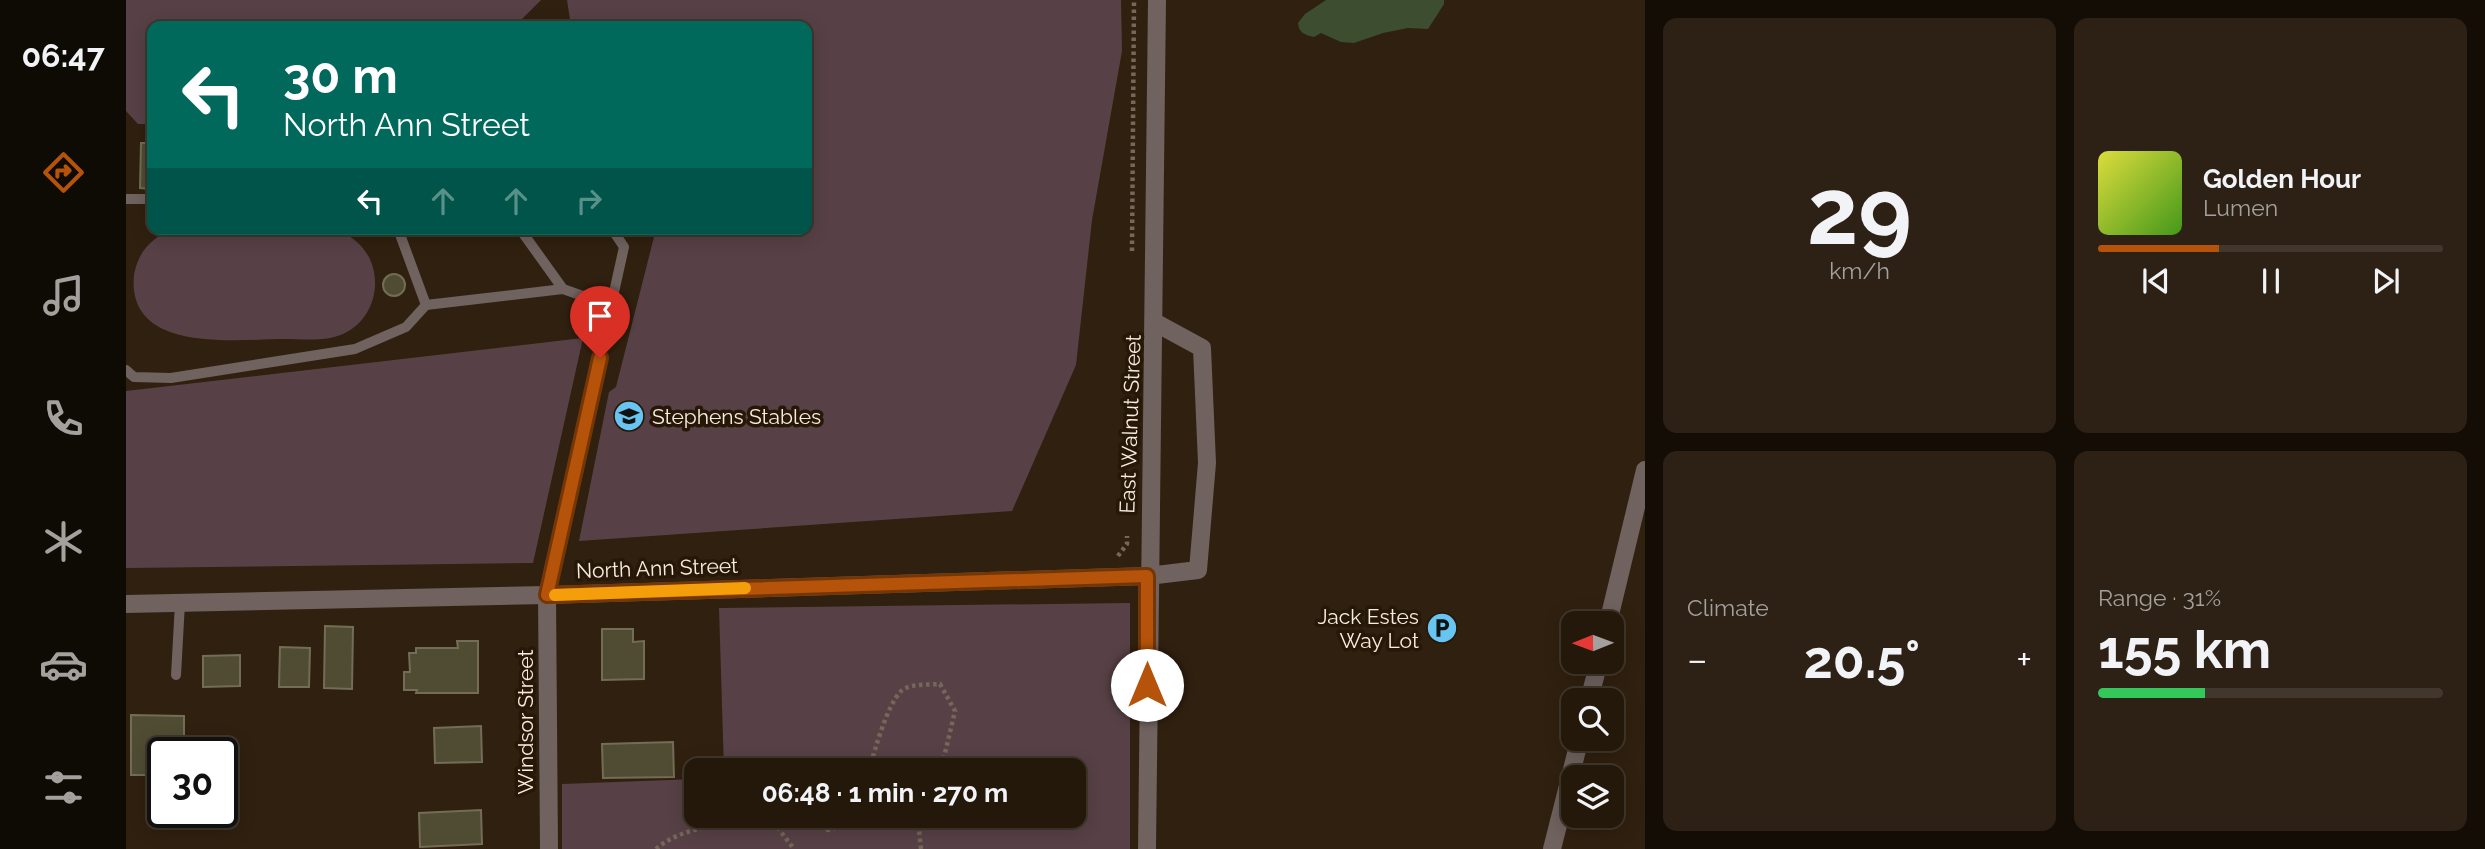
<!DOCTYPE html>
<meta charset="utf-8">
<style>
:root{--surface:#24180b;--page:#2c2114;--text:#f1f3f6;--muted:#a3a09d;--line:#41372c;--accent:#b45309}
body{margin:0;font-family:Raleway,sans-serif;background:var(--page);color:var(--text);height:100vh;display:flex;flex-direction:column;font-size:26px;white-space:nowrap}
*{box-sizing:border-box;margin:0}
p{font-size:23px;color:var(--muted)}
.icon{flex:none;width:38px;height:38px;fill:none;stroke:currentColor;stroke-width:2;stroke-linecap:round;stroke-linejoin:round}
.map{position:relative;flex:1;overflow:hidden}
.side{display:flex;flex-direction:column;gap:18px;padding:18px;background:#140d06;width:840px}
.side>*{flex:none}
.hud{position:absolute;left:21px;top:21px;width:665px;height:214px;border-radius:14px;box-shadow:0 4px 18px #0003,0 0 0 2px var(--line);background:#00695c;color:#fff;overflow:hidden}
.needle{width:46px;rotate:269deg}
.fabs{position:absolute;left:1435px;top:611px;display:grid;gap:14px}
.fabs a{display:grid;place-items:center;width:63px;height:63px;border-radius:14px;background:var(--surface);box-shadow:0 4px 18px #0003,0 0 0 2px var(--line);font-size:35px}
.speed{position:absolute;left:21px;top:737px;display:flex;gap:14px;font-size:35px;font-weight:700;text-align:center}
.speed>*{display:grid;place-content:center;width:91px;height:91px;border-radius:50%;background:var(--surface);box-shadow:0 4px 18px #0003,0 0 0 2px var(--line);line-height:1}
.speed .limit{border:4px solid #111;border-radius:10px;background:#fff;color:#111}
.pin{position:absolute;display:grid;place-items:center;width:60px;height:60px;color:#fff;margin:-72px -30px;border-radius:50% 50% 50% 0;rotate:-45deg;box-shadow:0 0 7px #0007}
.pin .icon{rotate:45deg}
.me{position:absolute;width:77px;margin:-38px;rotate:0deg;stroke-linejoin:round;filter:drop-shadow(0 0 5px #0008)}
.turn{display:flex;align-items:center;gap:24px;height:147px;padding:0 21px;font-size:32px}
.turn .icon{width:91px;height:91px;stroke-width:2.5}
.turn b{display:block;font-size:49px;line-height:60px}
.lanes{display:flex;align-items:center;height:66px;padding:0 21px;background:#0003;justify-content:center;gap:35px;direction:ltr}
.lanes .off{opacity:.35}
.big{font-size:52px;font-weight:700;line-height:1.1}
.side .card{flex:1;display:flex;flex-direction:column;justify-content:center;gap:10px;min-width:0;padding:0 24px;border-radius:14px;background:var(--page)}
.side .dial{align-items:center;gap:0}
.dial b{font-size:91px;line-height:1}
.song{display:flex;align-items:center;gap:21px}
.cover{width:84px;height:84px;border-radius:10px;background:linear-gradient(135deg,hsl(60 70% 55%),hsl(100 70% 35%))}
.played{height:7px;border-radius:4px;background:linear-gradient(90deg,var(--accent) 35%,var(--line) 35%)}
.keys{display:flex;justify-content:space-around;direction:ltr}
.heat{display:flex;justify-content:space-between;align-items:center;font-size:38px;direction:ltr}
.charge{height:10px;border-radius:5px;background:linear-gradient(90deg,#34c759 31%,var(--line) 0)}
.side .tiles{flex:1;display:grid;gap:18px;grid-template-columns:repeat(2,1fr)}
.trip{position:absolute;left:558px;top:758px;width:402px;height:70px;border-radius:14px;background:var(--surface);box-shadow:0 4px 18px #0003,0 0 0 2px var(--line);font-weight:700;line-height:70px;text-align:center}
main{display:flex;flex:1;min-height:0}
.tab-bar{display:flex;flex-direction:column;width:126px;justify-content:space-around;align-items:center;background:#0e0a04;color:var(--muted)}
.tab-bar .icon{width:49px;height:49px}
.tab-bar .selected{color:var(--accent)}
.tab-bar b{font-size:32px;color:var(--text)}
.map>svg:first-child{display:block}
.green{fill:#574147}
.water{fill:#3d4e30}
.building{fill:#504c34;stroke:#726d54;stroke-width:2}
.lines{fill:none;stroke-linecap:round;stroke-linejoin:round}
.path{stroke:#766759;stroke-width:4.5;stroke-dasharray:3.5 3.5;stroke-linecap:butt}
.lane{stroke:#6f625f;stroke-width:10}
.street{stroke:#6f625f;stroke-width:18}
.route-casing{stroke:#753606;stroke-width:18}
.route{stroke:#b45309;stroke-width:12}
.slow{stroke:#f59e0b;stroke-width:12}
.labels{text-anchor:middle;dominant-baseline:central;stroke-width:7;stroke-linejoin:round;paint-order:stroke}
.poi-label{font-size:21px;fill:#f8ece2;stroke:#261706;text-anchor:start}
.street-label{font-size:21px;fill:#f8ece2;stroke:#261706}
</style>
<main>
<nav class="tab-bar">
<b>06:47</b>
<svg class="icon selected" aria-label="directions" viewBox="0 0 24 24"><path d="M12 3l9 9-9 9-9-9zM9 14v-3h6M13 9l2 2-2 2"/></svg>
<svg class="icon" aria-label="music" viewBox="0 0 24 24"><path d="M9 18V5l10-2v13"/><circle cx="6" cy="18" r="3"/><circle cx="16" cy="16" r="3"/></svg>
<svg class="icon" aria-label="phone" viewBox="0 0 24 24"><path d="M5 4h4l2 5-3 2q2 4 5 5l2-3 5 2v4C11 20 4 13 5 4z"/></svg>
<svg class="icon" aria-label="climate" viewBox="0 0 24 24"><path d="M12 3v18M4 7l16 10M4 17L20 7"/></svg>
<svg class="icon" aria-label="car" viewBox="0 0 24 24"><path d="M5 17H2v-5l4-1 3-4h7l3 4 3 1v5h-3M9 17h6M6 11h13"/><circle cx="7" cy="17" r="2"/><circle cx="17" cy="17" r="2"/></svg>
<svg class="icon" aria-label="filters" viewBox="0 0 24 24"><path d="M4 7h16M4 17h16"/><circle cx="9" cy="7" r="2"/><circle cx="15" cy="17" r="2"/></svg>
</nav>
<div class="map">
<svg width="1519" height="849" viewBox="0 0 1519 849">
<rect width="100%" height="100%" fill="#30200f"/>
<g class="green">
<polygon points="0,0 415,0 389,26 26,26 26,143 21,143 21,124 12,124 0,111"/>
<polygon points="441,0 995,0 996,51 966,220 950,365 886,511 453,541 483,392 490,387 530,229 681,229 681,26 445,26"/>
<path d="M47 229C80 229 198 223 221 235 261 257 257 316 217 334 199 342 178 339 159 339 113 339 0 355 8 275 12 252 25 238 47 229Z"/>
<polygon points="457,338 407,563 0,568 0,391"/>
<polygon points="1004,603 1004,849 436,849 436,784 570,779 570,816 948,816 948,770 598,770 593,608"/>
</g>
<path class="water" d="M1200 0H1318V4L1302 29 1282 28 1257 33 1228 43 1215 42 1195 33 1188 37C1179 35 1173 33 1172 23L1179 14Z"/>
<g class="building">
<polygon points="15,143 26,143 26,189 14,188"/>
<circle cx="268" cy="285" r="11"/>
<polygon points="199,626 227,627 226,689 198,688"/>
<polygon points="476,629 507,629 507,642 518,641 518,679 476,680"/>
<polygon points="331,641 352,641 352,693 290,693 291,690 278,690 278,672 284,672 283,653 290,653 290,648 332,648"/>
<polygon points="154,647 184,648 183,687 153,687"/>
<polygon points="114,655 114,686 77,687 77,656"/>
<polygon points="5,715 58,716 58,752 37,752 37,775 5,775"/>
<polygon points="355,726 356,762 309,763 308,728"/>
<polygon points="547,742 548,777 477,778 476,744"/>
<polygon points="355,810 356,844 294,847 293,813"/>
</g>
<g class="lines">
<g class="path">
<polyline points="1006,251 1008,1"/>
<polyline points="992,556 1001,544 1001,536"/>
<path d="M743 770C749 750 761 705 775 691 785 683 802 685 814 684L829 711 815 770"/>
<polyline points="643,816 668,849"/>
<polyline points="684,816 702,830 720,825 725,816"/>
<path d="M530 849C554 828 587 828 615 816"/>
<polyline points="795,849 793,830 797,816"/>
</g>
<g class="lane">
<polyline points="0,199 26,199"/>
<polyline points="272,229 300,305 437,289"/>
<polyline points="394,229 437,289 485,306"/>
<polyline points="0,370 8,377 45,378 229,349 280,327 300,305"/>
<polyline points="421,595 498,247 486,229"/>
<polyline points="50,675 54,603"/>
</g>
<g class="street">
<polyline points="421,595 423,849"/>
<polyline points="0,604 421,595 1022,576 1072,570 1081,463 1076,348 1030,323"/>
<polyline points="1482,623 1519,470"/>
<polyline points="1463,700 1473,662"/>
<path d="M1021 849C1022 566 1030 283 1031 0"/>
<polyline points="1426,849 1454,738"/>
</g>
</g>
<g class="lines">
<g class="route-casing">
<polyline id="route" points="474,358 421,595 1021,576 1021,685"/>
</g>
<use href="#route" class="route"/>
<polyline class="slow" points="429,595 619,588"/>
</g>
<defs>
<g id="school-disc" transform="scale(1.575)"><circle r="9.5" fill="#68c4f0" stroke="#261706"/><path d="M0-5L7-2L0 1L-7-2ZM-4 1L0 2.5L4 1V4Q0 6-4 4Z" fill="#111"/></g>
<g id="parking-disc" transform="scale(1.575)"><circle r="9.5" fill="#68c4f0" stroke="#261706"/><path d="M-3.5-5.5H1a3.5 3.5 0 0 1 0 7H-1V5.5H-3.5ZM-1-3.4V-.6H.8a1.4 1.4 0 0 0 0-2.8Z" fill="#111"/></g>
</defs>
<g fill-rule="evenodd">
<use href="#school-disc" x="503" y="416"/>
<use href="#parking-disc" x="1316" y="628"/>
</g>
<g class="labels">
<g class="poi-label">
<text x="526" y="416">Stephens Stables</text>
<text x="1293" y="616" text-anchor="end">Jack Estes<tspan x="1293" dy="24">Way Lot</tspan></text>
</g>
<g class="street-label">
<text transform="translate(1004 424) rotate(-88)">East Walnut Street</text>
<text transform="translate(531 568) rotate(-2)">North Ann Street</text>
<text transform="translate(399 722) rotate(-90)">Windsor Street</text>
</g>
</g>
</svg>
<div class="fabs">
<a><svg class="needle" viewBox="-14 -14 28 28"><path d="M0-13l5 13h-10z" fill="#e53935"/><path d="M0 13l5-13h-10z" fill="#a3a09d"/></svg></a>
<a><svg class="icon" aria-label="search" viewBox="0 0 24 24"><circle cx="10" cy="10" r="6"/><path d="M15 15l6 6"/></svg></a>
<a><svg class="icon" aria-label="layers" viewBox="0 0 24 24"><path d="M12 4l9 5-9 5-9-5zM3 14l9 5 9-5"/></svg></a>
</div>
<div class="speed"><div class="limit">30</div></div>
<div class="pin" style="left:474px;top:358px;background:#d93025"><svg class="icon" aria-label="arrive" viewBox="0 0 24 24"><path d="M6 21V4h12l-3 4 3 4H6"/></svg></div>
<svg class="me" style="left:1021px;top:685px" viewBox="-20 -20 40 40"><circle r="19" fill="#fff"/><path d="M0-13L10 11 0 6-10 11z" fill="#b45309"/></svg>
<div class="trip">06:48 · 1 min · 270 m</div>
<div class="hud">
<div class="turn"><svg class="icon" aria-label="left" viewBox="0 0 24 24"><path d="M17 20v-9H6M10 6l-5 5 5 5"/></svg><div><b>30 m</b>North Ann Street</div></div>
<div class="lanes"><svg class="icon" aria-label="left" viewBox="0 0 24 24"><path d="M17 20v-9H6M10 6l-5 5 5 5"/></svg><svg class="icon off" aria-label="ahead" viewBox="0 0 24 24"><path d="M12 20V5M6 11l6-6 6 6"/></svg><svg class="icon off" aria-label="ahead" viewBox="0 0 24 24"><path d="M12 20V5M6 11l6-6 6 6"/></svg><svg class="icon off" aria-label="right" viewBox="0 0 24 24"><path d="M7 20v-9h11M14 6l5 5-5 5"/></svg></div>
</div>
</div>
<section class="side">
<div class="tiles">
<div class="card dial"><b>29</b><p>km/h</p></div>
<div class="card">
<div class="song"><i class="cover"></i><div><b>Golden Hour</b><p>Lumen</p></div></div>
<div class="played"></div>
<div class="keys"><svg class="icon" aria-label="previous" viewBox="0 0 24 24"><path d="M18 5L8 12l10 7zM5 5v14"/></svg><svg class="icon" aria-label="pause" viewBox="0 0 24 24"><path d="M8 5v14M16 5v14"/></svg><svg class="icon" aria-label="next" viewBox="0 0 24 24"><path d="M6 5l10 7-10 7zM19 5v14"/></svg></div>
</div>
<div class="card"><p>Climate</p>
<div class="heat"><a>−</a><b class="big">20.5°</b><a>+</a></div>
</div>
<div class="card"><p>Range · 31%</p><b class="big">155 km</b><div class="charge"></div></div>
</div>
</section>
</main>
